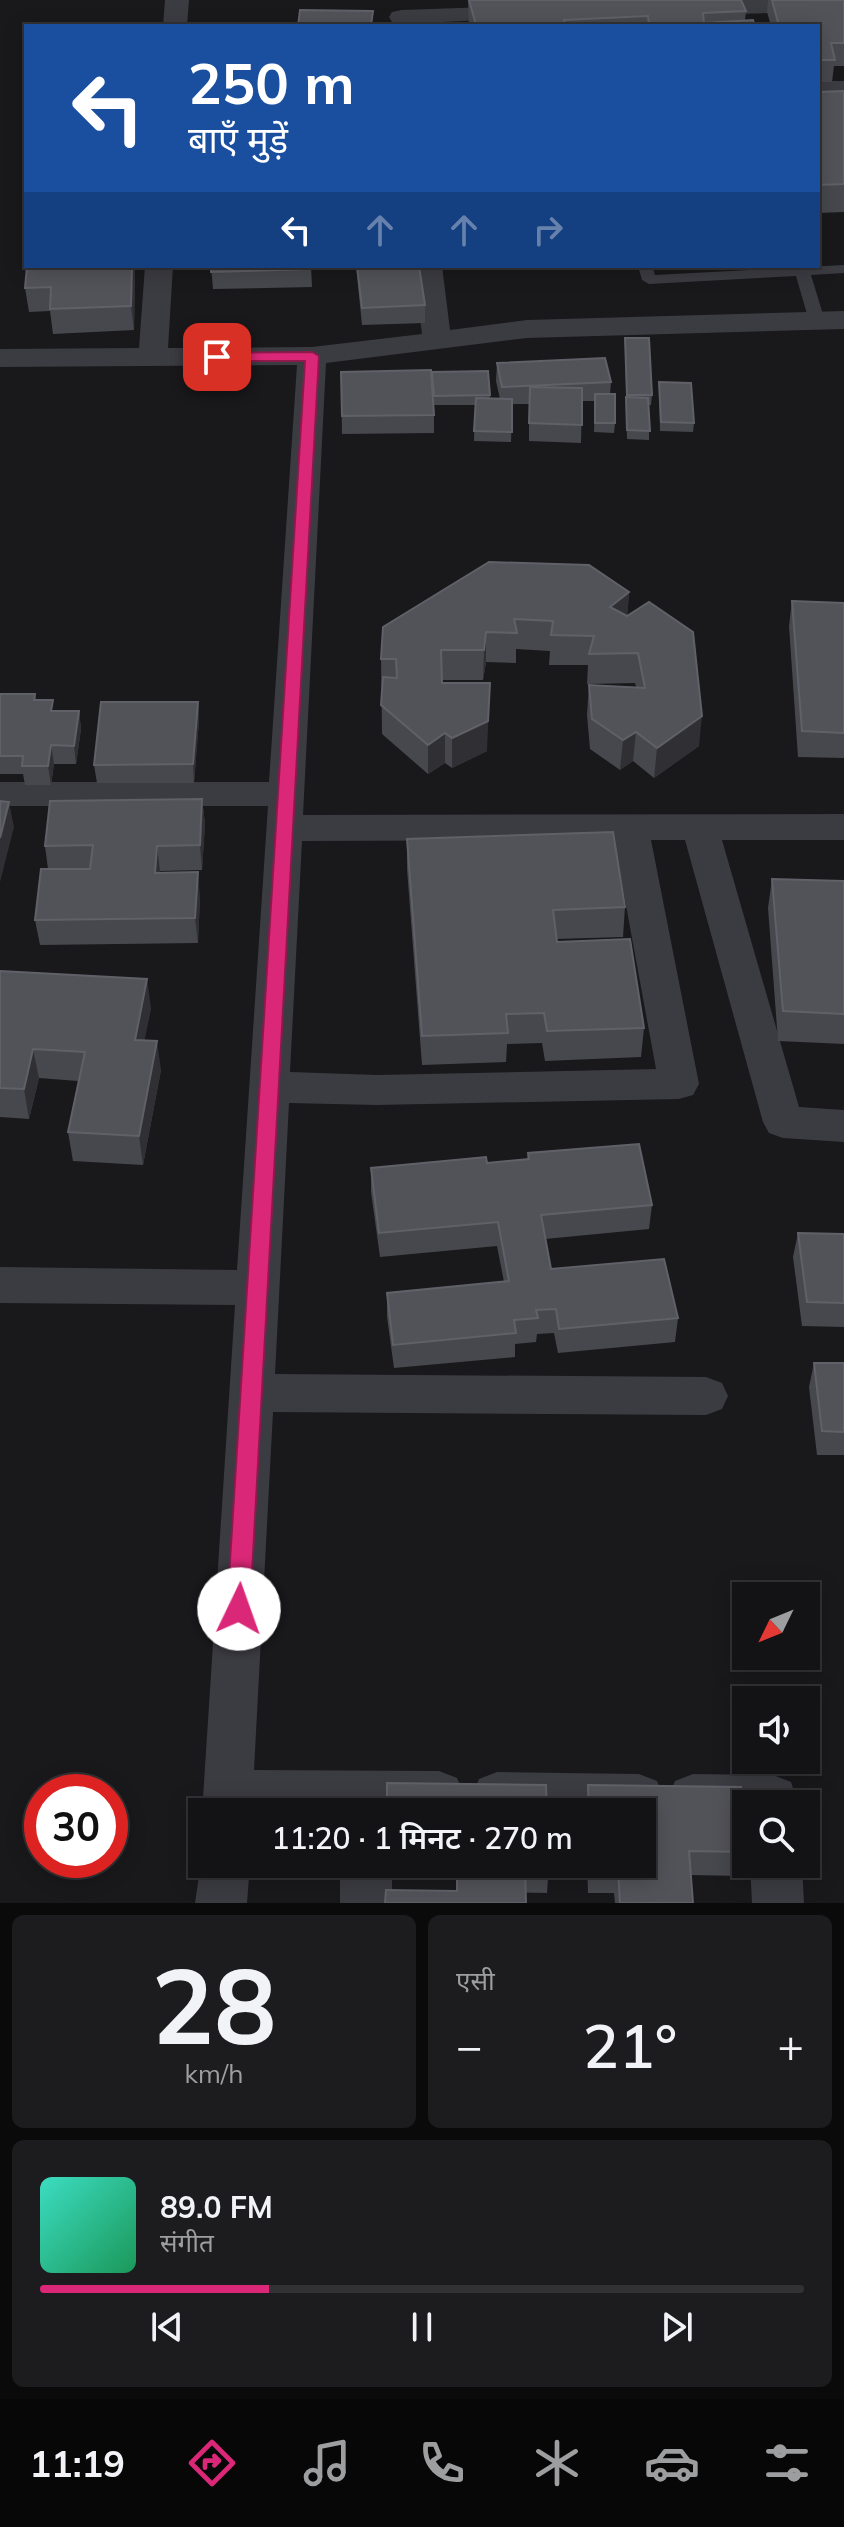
<!DOCTYPE html>
<html lang="hi">
<meta charset="utf-8">
<style>
:root{--surface:#131214;--page:#1c1b1d;--text:#f1f3f6;--muted:#9d9ea0;--line:#323234;--accent:#db2777}
body{margin:0;font-family:Mulish,"Noto Sans Devanagari",sans-serif;background:var(--page);color:var(--text);height:100vh;display:flex;flex-direction:column;font-size:30px;white-space:nowrap}
*{box-sizing:border-box;margin:0}
p{font-size:26px;color:var(--muted)}
.icon{flex:none;width:44px;height:44px;fill:none;stroke:currentColor;stroke-width:2;stroke-linecap:round;stroke-linejoin:round}
.map{position:relative;height:1903px;overflow:hidden}
.sheet{display:flex;flex-direction:column;gap:12px;padding:12px;background:#0a0a0b;flex:1}
.sheet>*{flex:none}
.guide{position:absolute;left:24px;top:24px;width:796px;height:244px;border-radius:0px;box-shadow:0 4px 20px #0003,0 0 0 2px var(--line);background:#1a4fa0;color:#fff;overflow:hidden}
.needle{width:52px;rotate:227deg}
.buttons{position:absolute;left:732px;top:1582px;display:grid;gap:16px}
.buttons a{display:grid;place-items:center;width:88px;height:88px;border-radius:0px;background:var(--surface);box-shadow:0 4px 20px #0003,0 0 0 2px var(--line);font-size:40px}
.speed{position:absolute;left:24px;top:1774px;display:flex;gap:16px;font-size:40px;font-weight:700;text-align:center}
.speed>*{display:grid;place-content:center;width:104px;height:104px;border-radius:50%;background:var(--surface);box-shadow:0 4px 20px #0003,0 0 0 2px var(--line);line-height:1}
.speed .limit{border:12px solid #d22;background:#fff;color:#111}
.pin{position:absolute;display:grid;place-items:center;width:68px;height:68px;color:#fff;margin:-34px;border-radius:16px;box-shadow:0 4px 12px #0006}
.me{position:absolute;width:88px;margin:-44px;rotate:3deg;stroke-linejoin:round;filter:drop-shadow(0 0 6px #0008)}
.turn{display:flex;align-items:center;gap:28px;height:168px;padding:0 32px;font-size:36px}
.turn .icon{width:104px;height:104px;stroke-width:2.5}
.turn b{display:block;font-size:56px;line-height:68px}
.lanes{display:flex;align-items:center;height:76px;padding:0 32px;background:#0003;justify-content:center;gap:40px;direction:ltr}
.lanes .off{opacity:.35}
.big{font-size:60px;font-weight:600;line-height:1.1}
.sheet .tile{flex:1;display:flex;flex-direction:column;justify-content:center;gap:12px;min-width:0;padding:0 28px;border-radius:12px;background:var(--page)}
.sheet .dial{align-items:center;gap:0}
.dial b{font-size:104px;line-height:1}
.song{display:flex;align-items:center;gap:24px}
.cover{width:96px;height:96px;border-radius:12px;background:linear-gradient(135deg,hsl(170 70% 55%),hsl(150 70% 35%))}
.played{height:8px;border-radius:4px;background:linear-gradient(90deg,var(--accent) 30%,var(--line) 30%)}
.keys{display:flex;justify-content:space-around;direction:ltr}
.heat{display:flex;justify-content:space-between;align-items:center;font-size:44px;direction:ltr}
.sheet .tiles{flex:1;display:grid;gap:12px;grid-template-columns:1fr 1fr}
.tile:last-child{grid-column:span 2}
.trip{position:absolute;left:188px;top:1798px;width:468px;height:80px;border-radius:0px;background:var(--surface);box-shadow:0 4px 20px #0003,0 0 0 2px var(--line);font-weight:600;line-height:80px;text-align:center}
.tab-bar{display:flex;height:128px;justify-content:space-around;align-items:center;background:#080708;color:var(--muted)}
.tab-bar .icon{width:56px;height:56px}
.tab-bar .selected{color:var(--accent)}
.tab-bar b{font-size:36px;color:var(--text)}
.map>svg:first-child{display:block}
.lines{fill:none;stroke-linecap:round;stroke-linejoin:round}
.service{fill:#3b3b42;fill-rule:evenodd}
.minor{fill:#3b3b42;fill-rule:evenodd}
.wall{fill:#47484d}
.shaded-wall{fill:#303034}
.building{fill:#525259;stroke:#606068;stroke-width:2}
.route{fill:#db2777;stroke:#8e194d;stroke-width:2}
</style>
<div class="map">
<svg width="844" height="1903" viewBox="0 0 844 1903">
<rect width="100%" height="100%" fill="#19181b"/>
<g class="lines">
<polygon class="service" points="844,265 844,273 811,275 825,321 817,326 809,321 796,276 649,284 642,280 638,266 652,266 655,275"/>
<g class="minor">
<polygon points="165,0 189,0 187,26 163,26"/>
<polygon points="723,0 844,0 844,11 695,15 686,13 683,8 686,3"/>
<polygon points="517,6 526,8 529,13 526,18 401,24 392,22 389,17 392,12 401,10"/>
<rect x="818" y="81" width="26" height="16"/>
<path d="M145 266H173L168 348 312 347 422 334 414 266H442L450 330 527 320 844 311V329L527 338 326 363 303 815 844 814V840H722L799 1107 844 1110V1142L783 1138 769 1133 763 1122 685 840H651L699 1084 693 1095 679 1099 377 1105 289 1103 275 1374 706 1377 722 1383 728 1396 722 1409 706 1415 273 1412 254 1770 439 1771 457 1778 464 1795 457 1812 202 1813 235 1305 0 1303V1267L237 1270 268 806H0V782H269L297 365 0 367V349L139 348ZM614 840 656 1069 377 1075 290 1072 302 841Z"/>
<polygon points="497,1772 639,1774 657,1781 664,1798 657,1815 642,1821 642,1812 479,1812 472,1796 479,1779"/>
<polygon points="693,1774 773,1775 791,1782 798,1804 746,1804 746,1823 693,1822 675,1815 668,1798 675,1781"/>
<polygon points="202,1855 202,1864 250,1864 247,1903 195,1903"/>
<rect x="340" y="1864" width="52" height="39"/>
<polygon points="750,1864 802,1864 804,1903 752,1903"/>
</g>
</g>
<g class="wall">
<polygon points="468,0 741,0 746,11 745,20 755,26 469,26"/>
<polygon points="768,0 844,0 844,66 834,66 832,82 818,82 818,26 771,26 767,12"/>
<polygon points="844,91 844,212 818,213 818,92"/>
<polygon points="135,266 134,330 53,334 50,311 29,312 25,288"/>
<polygon points="211,266 311,266 312,287 213,289"/>
<polygon points="356,266 419,266 425,305 425,323 362,325"/>
<polygon points="668,266 745,266 669,270"/>
<polygon points="625,338 652,395 651,405 649,405 649,440 627,439"/>
<polygon points="497,363 611,382 610,394 615,423 614,433 594,432 595,401 582,401 581,443 529,441 529,404 512,404 511,442 474,441 475,405 434,405 432,381 488,371 490,398 500,399 496,381"/>
<polygon points="341,372 434,415 434,433 342,434"/>
<polygon points="659,382 694,423 693,432 660,431"/>
<polygon points="629,592 627,616 699,746 654,778 633,761 620,770 590,749 587,715 589,685 636,687 635,683 587,684 588,665 549,665 550,651 516,649 516,663 486,662 483,680 442,680 442,683 487,751 452,768 445,763 428,774 382,734 381,659 383,627"/>
<polygon points="792,601 844,603 844,758 798,757 789,626"/>
<polygon points="0,694 35,694 36,700 54,711 79,711 81,729 76,764 54,764 51,785 25,785 23,774 0,774"/>
<polygon points="198,702 199,720 194,783 97,783 94,765"/>
<polygon points="202,799 205,824 202,870 160,871 160,873 200,897 198,943 40,945 35,920 48,869 45,846"/>
<polygon points="407,839 625,907 623,937 556,939 557,942 644,1028 641,1057 545,1061 542,1043 507,1044 506,1062 422,1065 407,869"/>
<polygon points="772,879 844,881 844,1044 778,1041 768,908"/>
<polygon points="0,971 151,1008 144,1040 161,1070 143,1165 73,1161 68,1132 78,1081 39,1078 29,1119 0,1117"/>
<polygon points="528,1153 652,1205 649,1229 545,1239 551,1269 678,1318 675,1342 558,1353 554,1333 537,1334 536,1342 515,1344 515,1357 394,1368 387,1317 387,1293 504,1282 497,1246 380,1257 371,1192 371,1168 487,1163 527,1159"/>
<polygon points="798,1233 844,1234 844,1327 802,1326 793,1257"/>
<polygon points="814,1363 844,1363 844,1455 817,1455 809,1387"/>
<polygon points="588,1785 746,1845 746,1855 741,1876 691,1875 693,1903 615,1903 614,1893 588,1893 587,1864 642,1864 642,1812 585,1812"/>
<polygon points="386,1864 549,1864 547,1893 456,1891 456,1870 387,1869"/>
</g>
<g class="shaded-wall">
<polygon points="132,266 135,266 134,330 131,306"/>
<polygon points="629,592 627,622 610,607"/>
<polygon points="486,632 486,662 483,680 484,650"/>
<polygon points="490,683 487,751 452,768 452,738"/>
<polygon points="198,702 199,720 194,783 193,764"/>
<polygon points="79,711 81,729 76,764 74,746"/>
<polygon points="702,716 699,746 654,778 657,748"/>
<polygon points="636,732 633,761 620,770 623,740"/>
<polygon points="445,733 445,763 428,774 428,745"/>
<polygon points="51,745 54,764 51,785 48,766"/>
<polygon points="202,799 205,824 202,870 200,845"/>
<polygon points="9,802 14,827 0,882 0,838"/>
<polygon points="157,846 160,871 158,898 155,873"/>
<polygon points="198,872 200,897 198,943 195,918"/>
<polygon points="147,979 151,1008 139,1069 135,1040"/>
<polygon points="157,1041 161,1070 143,1165 139,1136"/>
<polygon points="33,1049 39,1078 29,1119 24,1089"/>
</g>
<g class="building">
<polygon points="469,0 741,0 746,11 703,13 704,23 753,20 755,26 636,26 649,25 648,16 564,20 565,26 517,26 516,23 476,25"/>
<polygon points="772,0 844,0 844,43 831,43 835,60 818,60 818,26 779,26"/>
<polygon points="300,10 373,11 371,26 298,26"/>
<polygon points="844,91 844,184 818,185 818,92"/>
<polygon points="27,266 132,266 131,306 50,309 51,287 25,288"/>
<polygon points="211,266 311,266 311,269 211,272"/>
<polygon points="357,266 419,266 425,305 362,308"/>
<polygon points="625,338 649,338 652,395 627,395"/>
<polygon points="605,358 611,382 502,387 497,363"/>
<polygon points="431,370 434,415 342,416 341,372"/>
<polygon points="488,371 490,395 434,396 432,372"/>
<polygon points="659,382 691,383 694,423 661,422"/>
<polygon points="530,387 582,388 582,425 529,423"/>
<rect x="595" y="394" width="20" height="29"/>
<polygon points="626,397 648,398 650,431 627,430"/>
<polygon points="476,398 512,399 512,432 474,431"/>
<polygon points="489,562 589,565 629,592 610,607 627,616 649,602 693,632 702,716 657,748 636,732 623,740 592,719 589,685 645,688 638,653 589,654 594,636 551,635 553,621 514,619 517,633 486,632 484,650 441,650 442,683 490,683 488,721 452,738 445,733 428,745 381,705 383,677 397,678 396,659 381,659 383,627"/>
<polygon points="792,601 844,603 844,733 802,731"/>
<polygon points="0,694 35,694 34,700 53,700 51,711 79,711 74,746 51,745 48,766 22,766 23,756 0,756"/>
<polygon points="101,702 198,702 193,764 94,765"/>
<polygon points="202,799 200,845 157,846 155,873 198,872 195,918 35,920 41,869 90,869 93,845 45,846 50,801"/>
<polygon points="0,801 9,802 0,838"/>
<polygon points="613,832 625,907 553,910 557,942 630,939 644,1028 547,1031 544,1013 506,1014 508,1033 422,1036 407,839"/>
<polygon points="772,879 844,881 844,1014 783,1011"/>
<polygon points="0,971 147,979 135,1040 157,1041 139,1136 68,1132 85,1052 33,1049 24,1089 0,1088"/>
<polygon points="639,1144 652,1205 541,1215 551,1269 664,1259 678,1318 559,1329 556,1309 536,1310 538,1318 514,1320 516,1333 393,1345 387,1293 509,1281 498,1222 379,1233 371,1168 486,1157 487,1163 529,1159 528,1153"/>
<polygon points="798,1233 844,1234 844,1303 807,1302"/>
<polygon points="814,1363 844,1363 844,1432 822,1431"/>
<polygon points="387,1783 546,1785 547,1812 387,1812"/>
<polygon points="588,1785 741,1787 746,1852 689,1851 693,1903 620,1903 618,1869 591,1870 591,1864 642,1864 642,1812 589,1812"/>
<polygon points="457,1864 549,1864 549,1870 525,1869 526,1903 385,1903 386,1890 457,1891"/>
</g>
<polygon class="route" points="312,352 319,356 250,1609 247,1617 239,1620 231,1617 227,1609 305,361 217,361 210,357 217,353"/>
</svg>
<div class="buttons">
<a><svg class="needle" viewBox="-14 -14 28 28"><path d="M0-13l5 13h-10z" fill="#e53935"/><path d="M0 13l5-13h-10z" fill="#9d9ea0"/></svg></a>
<a><svg class="icon" aria-label="sound" viewBox="0 0 24 24"><path d="M4 9h4l5-4v14l-5-4H4zM17 9q2 3 0 6"/></svg></a>
<a><svg class="icon" aria-label="search" viewBox="0 0 24 24"><circle cx="10" cy="10" r="6"/><path d="M15 15l6 6"/></svg></a>
</div>
<div class="speed"><div class="limit">30</div></div>
<div class="pin" style="left:217px;top:357px;background:#d93025"><svg class="icon" aria-label="arrive" viewBox="0 0 24 24"><path d="M6 21V4h12l-3 4 3 4H6"/></svg></div>
<svg class="me" style="left:239px;top:1609px" viewBox="-20 -20 40 40"><circle r="19" fill="#fff"/><path d="M0-13L10 11 0 6-10 11z" fill="#db2777"/></svg>
<div class="trip">11:20 · 1 मिनट · 270 m</div>
<div class="guide">
<div class="turn"><svg class="icon" aria-label="left" viewBox="0 0 24 24"><path d="M17 20v-9H6M10 6l-5 5 5 5"/></svg><div><b>250 m</b>बाएँ मुड़ें</div></div>
<div class="lanes"><svg class="icon" aria-label="left" viewBox="0 0 24 24"><path d="M17 20v-9H6M10 6l-5 5 5 5"/></svg><svg class="icon off" aria-label="ahead" viewBox="0 0 24 24"><path d="M12 20V5M6 11l6-6 6 6"/></svg><svg class="icon off" aria-label="ahead" viewBox="0 0 24 24"><path d="M12 20V5M6 11l6-6 6 6"/></svg><svg class="icon off" aria-label="right" viewBox="0 0 24 24"><path d="M7 20v-9h11M14 6l5 5-5 5"/></svg></div>
</div>
</div>
<section class="sheet">
<div class="tiles">
<div class="tile dial"><b>28</b><p>km/h</p></div>
<div class="tile"><p>एसी</p>
<div class="heat"><a>−</a><b class="big">21°</b><a>+</a></div>
</div>
<div class="tile">
<div class="song"><i class="cover"></i><div><b>89.0 FM</b><p>संगीत</p></div></div>
<div class="played"></div>
<div class="keys"><svg class="icon" aria-label="previous" viewBox="0 0 24 24"><path d="M18 5L8 12l10 7zM5 5v14"/></svg><svg class="icon" aria-label="pause" viewBox="0 0 24 24"><path d="M8 5v14M16 5v14"/></svg><svg class="icon" aria-label="next" viewBox="0 0 24 24"><path d="M6 5l10 7-10 7zM19 5v14"/></svg></div>
</div>
</div>
</section>
<nav class="tab-bar">
<b>11:19</b>
<svg class="icon selected" aria-label="directions" viewBox="0 0 24 24"><path d="M12 3l9 9-9 9-9-9zM9 14v-3h6M13 9l2 2-2 2"/></svg>
<svg class="icon" aria-label="music" viewBox="0 0 24 24"><path d="M9 18V5l10-2v13"/><circle cx="6" cy="18" r="3"/><circle cx="16" cy="16" r="3"/></svg>
<svg class="icon" aria-label="phone" viewBox="0 0 24 24"><path d="M5 4h4l2 5-3 2q2 4 5 5l2-3 5 2v4C11 20 4 13 5 4z"/></svg>
<svg class="icon" aria-label="climate" viewBox="0 0 24 24"><path d="M12 3v18M4 7l16 10M4 17L20 7"/></svg>
<svg class="icon" aria-label="car" viewBox="0 0 24 24"><path d="M5 17H2v-5l4-1 3-4h7l3 4 3 1v5h-3M9 17h6M6 11h13"/><circle cx="7" cy="17" r="2"/><circle cx="17" cy="17" r="2"/></svg>
<svg class="icon" aria-label="filters" viewBox="0 0 24 24"><path d="M4 7h16M4 17h16"/><circle cx="9" cy="7" r="2"/><circle cx="15" cy="17" r="2"/></svg>
</nav>
